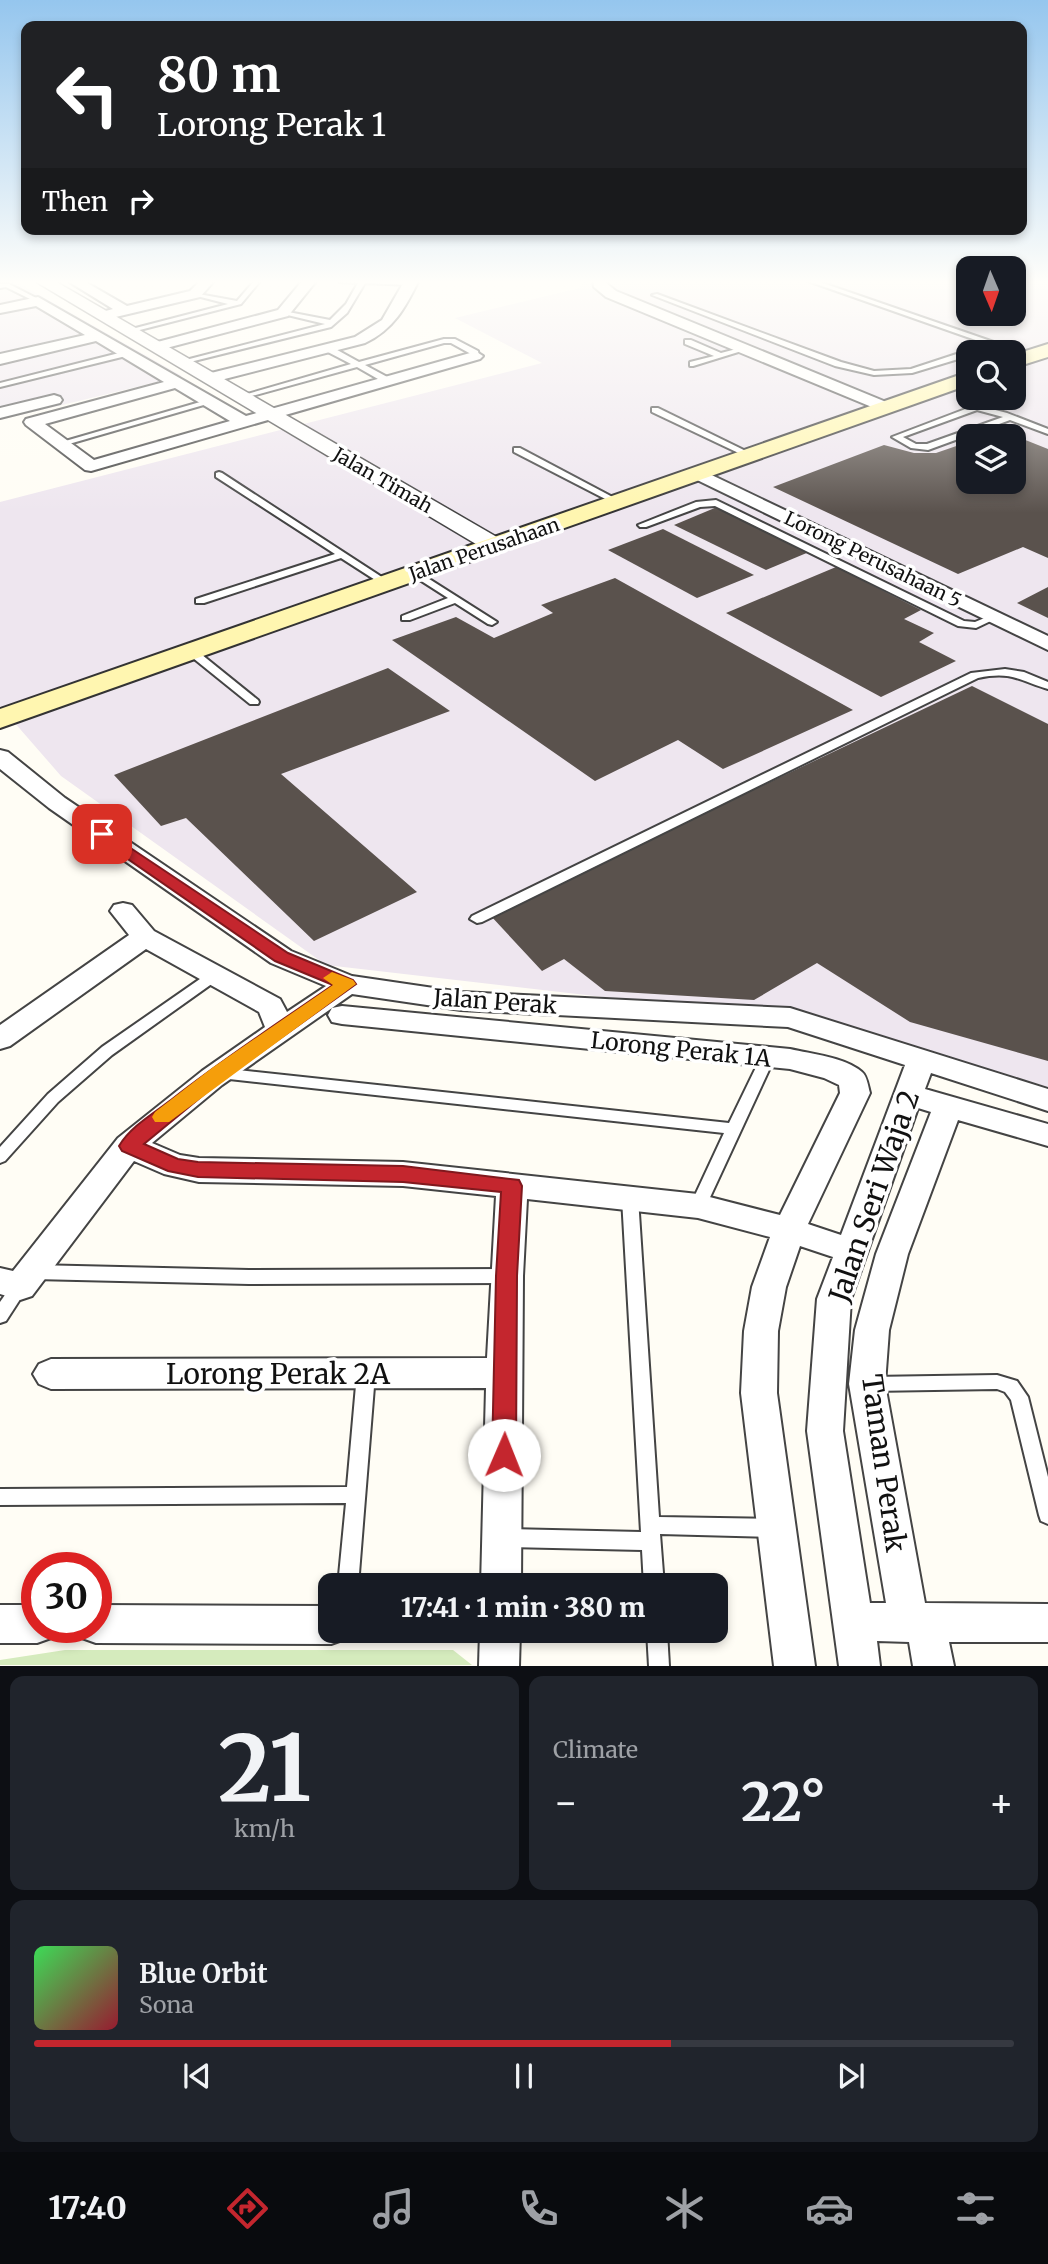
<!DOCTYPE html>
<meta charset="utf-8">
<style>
:root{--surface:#171b24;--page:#20242c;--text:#f1f3f6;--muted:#9ea1a6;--line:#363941;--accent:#c4262e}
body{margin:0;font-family:Merriweather,serif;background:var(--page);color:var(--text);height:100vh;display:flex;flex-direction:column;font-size:26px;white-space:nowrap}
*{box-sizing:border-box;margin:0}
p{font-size:23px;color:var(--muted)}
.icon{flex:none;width:38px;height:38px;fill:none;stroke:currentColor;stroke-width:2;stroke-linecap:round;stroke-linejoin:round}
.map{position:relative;height:1666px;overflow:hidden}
.details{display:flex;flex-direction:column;gap:10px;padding:10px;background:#0d0f14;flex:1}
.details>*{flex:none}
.guide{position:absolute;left:21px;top:21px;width:1006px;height:214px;border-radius:14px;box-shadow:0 4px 10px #0003;background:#202124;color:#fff;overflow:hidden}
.needle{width:46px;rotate:178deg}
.fabs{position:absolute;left:956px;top:256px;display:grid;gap:14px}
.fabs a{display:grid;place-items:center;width:70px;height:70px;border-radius:14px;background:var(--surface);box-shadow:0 4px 10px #0003;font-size:35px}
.speed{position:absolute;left:21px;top:1552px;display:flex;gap:14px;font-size:35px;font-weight:700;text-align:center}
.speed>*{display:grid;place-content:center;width:91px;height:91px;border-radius:50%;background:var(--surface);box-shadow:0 4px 10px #0003;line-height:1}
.speed .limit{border:10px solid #d22;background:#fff;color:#111}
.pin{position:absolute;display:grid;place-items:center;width:60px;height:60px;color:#fff;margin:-30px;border-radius:14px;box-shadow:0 4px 10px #0006}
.me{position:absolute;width:77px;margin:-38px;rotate:1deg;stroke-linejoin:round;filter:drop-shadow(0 0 5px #0008)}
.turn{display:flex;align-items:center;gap:24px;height:147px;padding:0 21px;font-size:32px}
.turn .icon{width:91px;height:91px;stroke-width:2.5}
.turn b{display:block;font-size:49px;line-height:60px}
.then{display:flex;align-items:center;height:66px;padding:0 21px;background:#0003;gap:14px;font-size:26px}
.big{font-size:52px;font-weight:800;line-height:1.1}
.details .tile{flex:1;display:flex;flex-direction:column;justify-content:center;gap:10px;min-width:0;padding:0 24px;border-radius:14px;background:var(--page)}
.details .dial{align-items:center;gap:0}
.dial b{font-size:91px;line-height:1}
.song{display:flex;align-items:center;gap:21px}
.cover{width:84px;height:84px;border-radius:10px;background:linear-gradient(135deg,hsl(130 70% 55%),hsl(350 70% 35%))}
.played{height:7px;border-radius:4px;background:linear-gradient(90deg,var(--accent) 65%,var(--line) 65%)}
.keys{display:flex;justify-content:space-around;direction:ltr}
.heat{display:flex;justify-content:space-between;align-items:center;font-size:38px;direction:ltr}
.details .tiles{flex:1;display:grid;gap:10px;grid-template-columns:1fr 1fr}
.tile:last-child{grid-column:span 2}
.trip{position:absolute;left:318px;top:1573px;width:410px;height:70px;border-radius:14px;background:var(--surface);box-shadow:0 4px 10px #0003;font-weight:800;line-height:70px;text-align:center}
.dock{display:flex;height:112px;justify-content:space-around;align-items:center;background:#090b0e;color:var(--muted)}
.dock .icon{width:49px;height:49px}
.dock .selected{color:var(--accent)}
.dock b{font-size:32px;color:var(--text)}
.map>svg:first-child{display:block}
.industrial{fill:#eee6ef;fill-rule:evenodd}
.green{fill:#d5ebbd}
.building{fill:#5a524d}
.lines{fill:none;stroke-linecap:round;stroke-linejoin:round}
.service-casing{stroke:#444;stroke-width:4}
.minor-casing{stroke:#444;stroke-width:4}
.tertiary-casing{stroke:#444;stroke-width:3}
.secondary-casing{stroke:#333;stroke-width:4}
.service{fill:#fff;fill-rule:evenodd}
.minor{fill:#fff;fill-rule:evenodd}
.tertiary{fill:#fff;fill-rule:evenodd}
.secondary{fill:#fff6b0;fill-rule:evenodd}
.route{fill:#c4262e;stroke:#7f191e;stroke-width:2}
.slow{fill:#f59e0b}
.labels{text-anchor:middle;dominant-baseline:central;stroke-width:7;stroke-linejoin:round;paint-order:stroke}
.far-street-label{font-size:19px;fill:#111;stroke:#fff}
.street-label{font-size:23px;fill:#111;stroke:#fff}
.near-street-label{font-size:28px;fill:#111;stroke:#fff}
</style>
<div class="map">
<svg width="1048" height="1666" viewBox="0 0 1048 1666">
<rect width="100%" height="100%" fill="#fffdf5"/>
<g class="industrial">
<polygon points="13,280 182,376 0,420 0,282"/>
<path d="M582 280H968V313H1013V280H1048V1087L830 1023 326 965 61 776 0 706V502L542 363 455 318 580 288ZM968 352H1013V397H968ZM968 436H1013V481H968Z"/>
</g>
<polygon class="green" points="65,1650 453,1650 472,1665 0,1665 0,1660"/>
<g class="building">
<polygon points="1000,430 1048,449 1048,558 1023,547 958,574 773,487 884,445 914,453 936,453 968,442 968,481 1013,481 1013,436 986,436"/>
<polygon points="717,507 809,552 766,570 674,525"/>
<polygon points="663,529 754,575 697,598 608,550"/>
<polygon points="836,567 921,610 904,619 934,633 919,642 956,661 881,697 726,613"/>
<polygon points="615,578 853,710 723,769 678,740 595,781 392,640 456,617 494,638 553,613 541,605"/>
<polygon points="1048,587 1048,618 1017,603"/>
<polygon points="388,668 450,711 281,774 417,892 314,941 186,818 161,826 114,775"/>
<polygon points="972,686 1048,724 1048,1061 910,1022 817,963 754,1000 605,991 564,959 542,971 490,915"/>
</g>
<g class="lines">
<g class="service-casing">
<g id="service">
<polygon points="255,280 261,280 241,304 128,333 124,331 228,304 193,295 193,293 237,301"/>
<polygon points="337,280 410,281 413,283 410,285 365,283 347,313 331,327 182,364 178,362 325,324 279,313 283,311 330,320 346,304 358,283 340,282"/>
<polygon points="805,280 814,280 1034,356 1030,358 994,346 980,352 968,352 968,356 912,373 874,375 835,366 652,295 657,294 841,362 874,371 911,369 987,344"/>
<polygon points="0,284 9,284 42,301 36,302 6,287 0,288"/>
<polygon points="444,339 455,339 478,351 479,356 472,358 471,354 451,343 444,343 365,365 391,379 391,383 385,383 357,367 241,399 237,397 351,364 324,350 324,346 330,346 359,362"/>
<polygon points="685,340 691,340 721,353 744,347 748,349 693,366 690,366 690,362 714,356 685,344"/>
<polygon points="127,351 131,353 130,355 0,387 0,383"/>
<polygon points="207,400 214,402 62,446 55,444"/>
<path d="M976 405 1007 413 1048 429V434L1010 420 928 450 911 448 892 437ZM977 410 1003 417 927 444H916L903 437Z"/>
<polygon points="652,408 658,408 754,455 747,457 652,412"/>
<polygon points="514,448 520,448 622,502 618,505 615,504 514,452"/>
<polygon points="219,472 222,473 391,583 389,585 383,585 341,558 204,603 196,603 196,599 335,554 216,477 216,473"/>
<polygon points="716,500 964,621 975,622 994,614 999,617 976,628 958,626 715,506 700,507 646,527 640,527 638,525 696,502"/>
<polygon points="415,570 497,622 492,625 488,624 455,603 410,620 402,620 402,616 448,598 412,575 410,573"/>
<polygon points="192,649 196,650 258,700 259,702 258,704 250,704 188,654 187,652"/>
<path d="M1005 669 1024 672 1048 682V689C1019 680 1011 671 978 678L482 922 477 923 470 919 472 916 971 673Z"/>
<polygon points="215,971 220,972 222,975 220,978 112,1055 58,1102 5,1161 0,1163 0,1147 48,1094 102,1047 210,972"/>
<polygon points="768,1052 773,1053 775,1057 706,1206 704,1210 698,1212 692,1210 690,1206 724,1133 220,1078 215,1077 213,1073 215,1069 220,1068 729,1123 761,1057 763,1053"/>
<polygon points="630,1192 636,1194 638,1198 659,1517 773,1519 780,1522 783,1528 780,1534 773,1537 660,1534 664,1586 644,1586 642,1550 506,1547 499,1544 496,1538 499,1532 506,1529 641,1532 622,1198 624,1194"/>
<polygon points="34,1265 249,1270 506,1269 512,1271 514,1276 512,1281 506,1283 249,1284 34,1279 28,1277 26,1272 28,1267"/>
<polygon points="20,1280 26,1282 28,1287 6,1321 0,1323 0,1302 14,1282"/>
<polygon points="366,1367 372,1369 375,1374 358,1586 338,1586 346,1503 0,1505 0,1489 347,1487 357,1374 360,1369"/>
<polygon points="997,1375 1017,1381 1028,1397 1048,1477 1048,1524 1041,1521 1039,1515 1011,1400 1005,1392 997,1389 871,1391 865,1389 862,1384 865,1379 871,1377"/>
<polygon points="647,1631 667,1631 669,1666 649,1666"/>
</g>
</g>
<g class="minor-casing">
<g id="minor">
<polygon points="66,280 82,280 127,306 190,291 201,280 215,280 200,297 103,320 96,316 98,313 113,309"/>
<polygon points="303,280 317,280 288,316 155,351 148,347 150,344 278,310"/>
<path d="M405 280H419C405 308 394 329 365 343L209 383 201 378 203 375 355 337 382 320Z"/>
<polygon points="593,280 607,280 606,283 616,291 891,404 893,407 891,410 879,410 606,297 594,287"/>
<path d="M38 297 246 416 470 353 475 351 483 356 480 359 91 471 85 470 26 425 24 422 26 419 164 382 96 341 0 364V354L85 335 36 306 0 313V305ZM175 388 230 421 94 460 45 424Z"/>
<polygon points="54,395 60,397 62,400 60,403 0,418 0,408"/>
<polygon points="699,469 1048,636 1048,650 693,478 690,474 693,470"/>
<path d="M0 750 8 752 65 798 291 951 352 976 461 992 790 1008 1048 1089V1111L931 1073 925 1089 1048 1124V1146L958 1120 908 1254 889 1330 885 1384 925 1603 1048 1604V1642H949L954 1666H913L909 1642 877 1641 880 1666H839L807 1431 817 1299 833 1257 800 1246 786 1287 778 1331 777 1393 815 1666H774L741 1393 744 1331 752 1287 770 1237 698 1218 527 1199 523 1276 521 1586H481L486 1388 51 1389 39 1384 33 1374 39 1364 51 1359 487 1358 496 1196 403 1186 199 1182 164 1174 134 1161 32 1296 20 1300 0 1294V1268L13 1271 118 1138 202 1071 265 1027 259 1012 146 949 10 1046 0 1049V1025L129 935 110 911 114 905 123 903 132 905 154 931 280 999 287 1012 326 986 271 963 49 808 0 769ZM352 994 461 1010 788 1027 905 1065 841 1235 808 1224 870 1093C868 1086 867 1076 862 1072 845 1057 811 1054 790 1049L342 1006 332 1008 328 1015 332 1022 342 1024 790 1069 824 1078 839 1085 840 1093 780 1215 698 1194 403 1162 199 1158 180 1155 152 1143 222 1085ZM918 1108 931 1112 876 1254 855 1330 849 1384 886 1603H870L843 1431 851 1299Z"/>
<polygon points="0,1605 37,1605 37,1628 56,1628 51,1638 37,1643 0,1643"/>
<polygon points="96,1605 331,1606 331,1631 348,1631 345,1639 331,1644 96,1643 82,1638 77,1628 96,1628"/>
<polygon points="480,1631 520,1631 519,1666 479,1666"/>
</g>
</g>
<g class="tertiary-casing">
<polygon id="tertiary" points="33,280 53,280 502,540 505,545 502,550 486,550"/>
</g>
<g class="secondary-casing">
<g id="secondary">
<polygon points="1048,344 1048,357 1013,368 1013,355"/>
<polygon points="968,372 968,385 0,728 0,709"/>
</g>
</g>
<use href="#service" class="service"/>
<use href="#minor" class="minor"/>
<use href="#tertiary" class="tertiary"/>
<use href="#secondary" class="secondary"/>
</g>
<linearGradient id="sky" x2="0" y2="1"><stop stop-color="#95c6ee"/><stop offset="0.55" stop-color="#fffefa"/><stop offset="1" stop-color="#fffefa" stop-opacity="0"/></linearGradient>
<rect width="1048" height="513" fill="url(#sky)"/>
<path class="route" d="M102 829 288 953 353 980 356 984 218 1083 144 1144 178 1159 198 1162 403 1166 519 1180 522 1186 517 1276 516 1455 512 1463 504 1466 495 1463 492 1455 496 1276 501 1192 403 1182 198 1177 168 1171 122 1151 119 1146C130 1127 154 1113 171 1100 223 1059 278 1023 333 985L275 961 96 837 94 834 96 830Z"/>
<polygon class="slow" points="332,972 353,980 356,984 169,1122 155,1122 152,1117 155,1112 212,1068 333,985 323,978"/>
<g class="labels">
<g class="far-street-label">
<text transform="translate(383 480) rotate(30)">Jalan Timah</text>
<text transform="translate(484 549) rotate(-19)">Jalan Perusahaan</text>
<text transform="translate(873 559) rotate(26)">Lorong Perusahaan 5</text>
</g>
<g class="street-label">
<text transform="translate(495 1001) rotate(4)">Jalan Perak</text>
<text transform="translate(681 1049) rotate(6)">Lorong Perak 1A</text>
</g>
<g class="near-street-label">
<text transform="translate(874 1196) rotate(-71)">Jalan Seri Waja 2</text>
<text x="278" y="1374">Lorong Perak 2A</text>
<text transform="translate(884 1463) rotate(82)">Taman Perak</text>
</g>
</g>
</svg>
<div class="fabs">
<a><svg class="needle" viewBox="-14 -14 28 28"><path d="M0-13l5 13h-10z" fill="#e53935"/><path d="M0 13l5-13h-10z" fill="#9ea1a6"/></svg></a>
<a><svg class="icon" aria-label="search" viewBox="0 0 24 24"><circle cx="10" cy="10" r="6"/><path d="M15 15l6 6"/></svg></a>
<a><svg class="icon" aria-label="layers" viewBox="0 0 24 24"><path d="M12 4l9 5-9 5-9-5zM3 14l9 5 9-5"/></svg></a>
</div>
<div class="speed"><div class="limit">30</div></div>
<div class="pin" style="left:102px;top:834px;background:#d93025"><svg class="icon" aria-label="arrive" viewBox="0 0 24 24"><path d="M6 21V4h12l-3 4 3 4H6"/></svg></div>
<svg class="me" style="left:504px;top:1455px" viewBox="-20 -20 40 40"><circle r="19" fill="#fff"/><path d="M0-13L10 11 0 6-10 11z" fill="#c4262e"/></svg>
<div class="trip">17:41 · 1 min · 380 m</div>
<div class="guide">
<div class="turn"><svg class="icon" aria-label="left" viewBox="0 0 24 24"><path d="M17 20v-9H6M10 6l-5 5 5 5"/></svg><div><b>80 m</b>Lorong Perak 1</div></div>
<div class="then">Then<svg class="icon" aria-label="right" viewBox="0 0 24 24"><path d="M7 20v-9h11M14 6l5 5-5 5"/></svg></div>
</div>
</div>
<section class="details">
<div class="tiles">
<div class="tile dial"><b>21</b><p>km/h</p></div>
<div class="tile"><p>Climate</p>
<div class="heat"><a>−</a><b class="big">22°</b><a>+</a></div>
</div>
<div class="tile">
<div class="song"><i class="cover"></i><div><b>Blue Orbit</b><p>Sona</p></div></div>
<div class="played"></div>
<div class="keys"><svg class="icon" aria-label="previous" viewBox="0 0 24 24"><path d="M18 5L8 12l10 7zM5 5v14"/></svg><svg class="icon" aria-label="pause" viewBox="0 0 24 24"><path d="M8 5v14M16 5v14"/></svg><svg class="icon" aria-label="next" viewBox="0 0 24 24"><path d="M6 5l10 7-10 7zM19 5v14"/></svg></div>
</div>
</div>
</section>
<nav class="dock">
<b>17:40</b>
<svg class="icon selected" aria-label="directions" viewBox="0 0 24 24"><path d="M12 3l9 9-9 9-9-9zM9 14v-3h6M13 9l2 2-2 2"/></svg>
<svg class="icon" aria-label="music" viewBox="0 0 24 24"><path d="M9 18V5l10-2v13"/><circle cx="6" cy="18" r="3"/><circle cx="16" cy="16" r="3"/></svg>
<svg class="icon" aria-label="phone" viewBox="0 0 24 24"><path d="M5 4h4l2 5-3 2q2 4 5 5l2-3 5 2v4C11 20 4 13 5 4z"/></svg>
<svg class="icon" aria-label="climate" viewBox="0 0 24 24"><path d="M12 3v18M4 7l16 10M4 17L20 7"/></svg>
<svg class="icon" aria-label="car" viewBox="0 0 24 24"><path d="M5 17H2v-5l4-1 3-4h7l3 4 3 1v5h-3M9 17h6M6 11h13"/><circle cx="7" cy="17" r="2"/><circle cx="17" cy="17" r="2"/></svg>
<svg class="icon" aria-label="filters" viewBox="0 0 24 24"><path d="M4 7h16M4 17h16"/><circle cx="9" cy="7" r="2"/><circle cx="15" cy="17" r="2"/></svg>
</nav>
